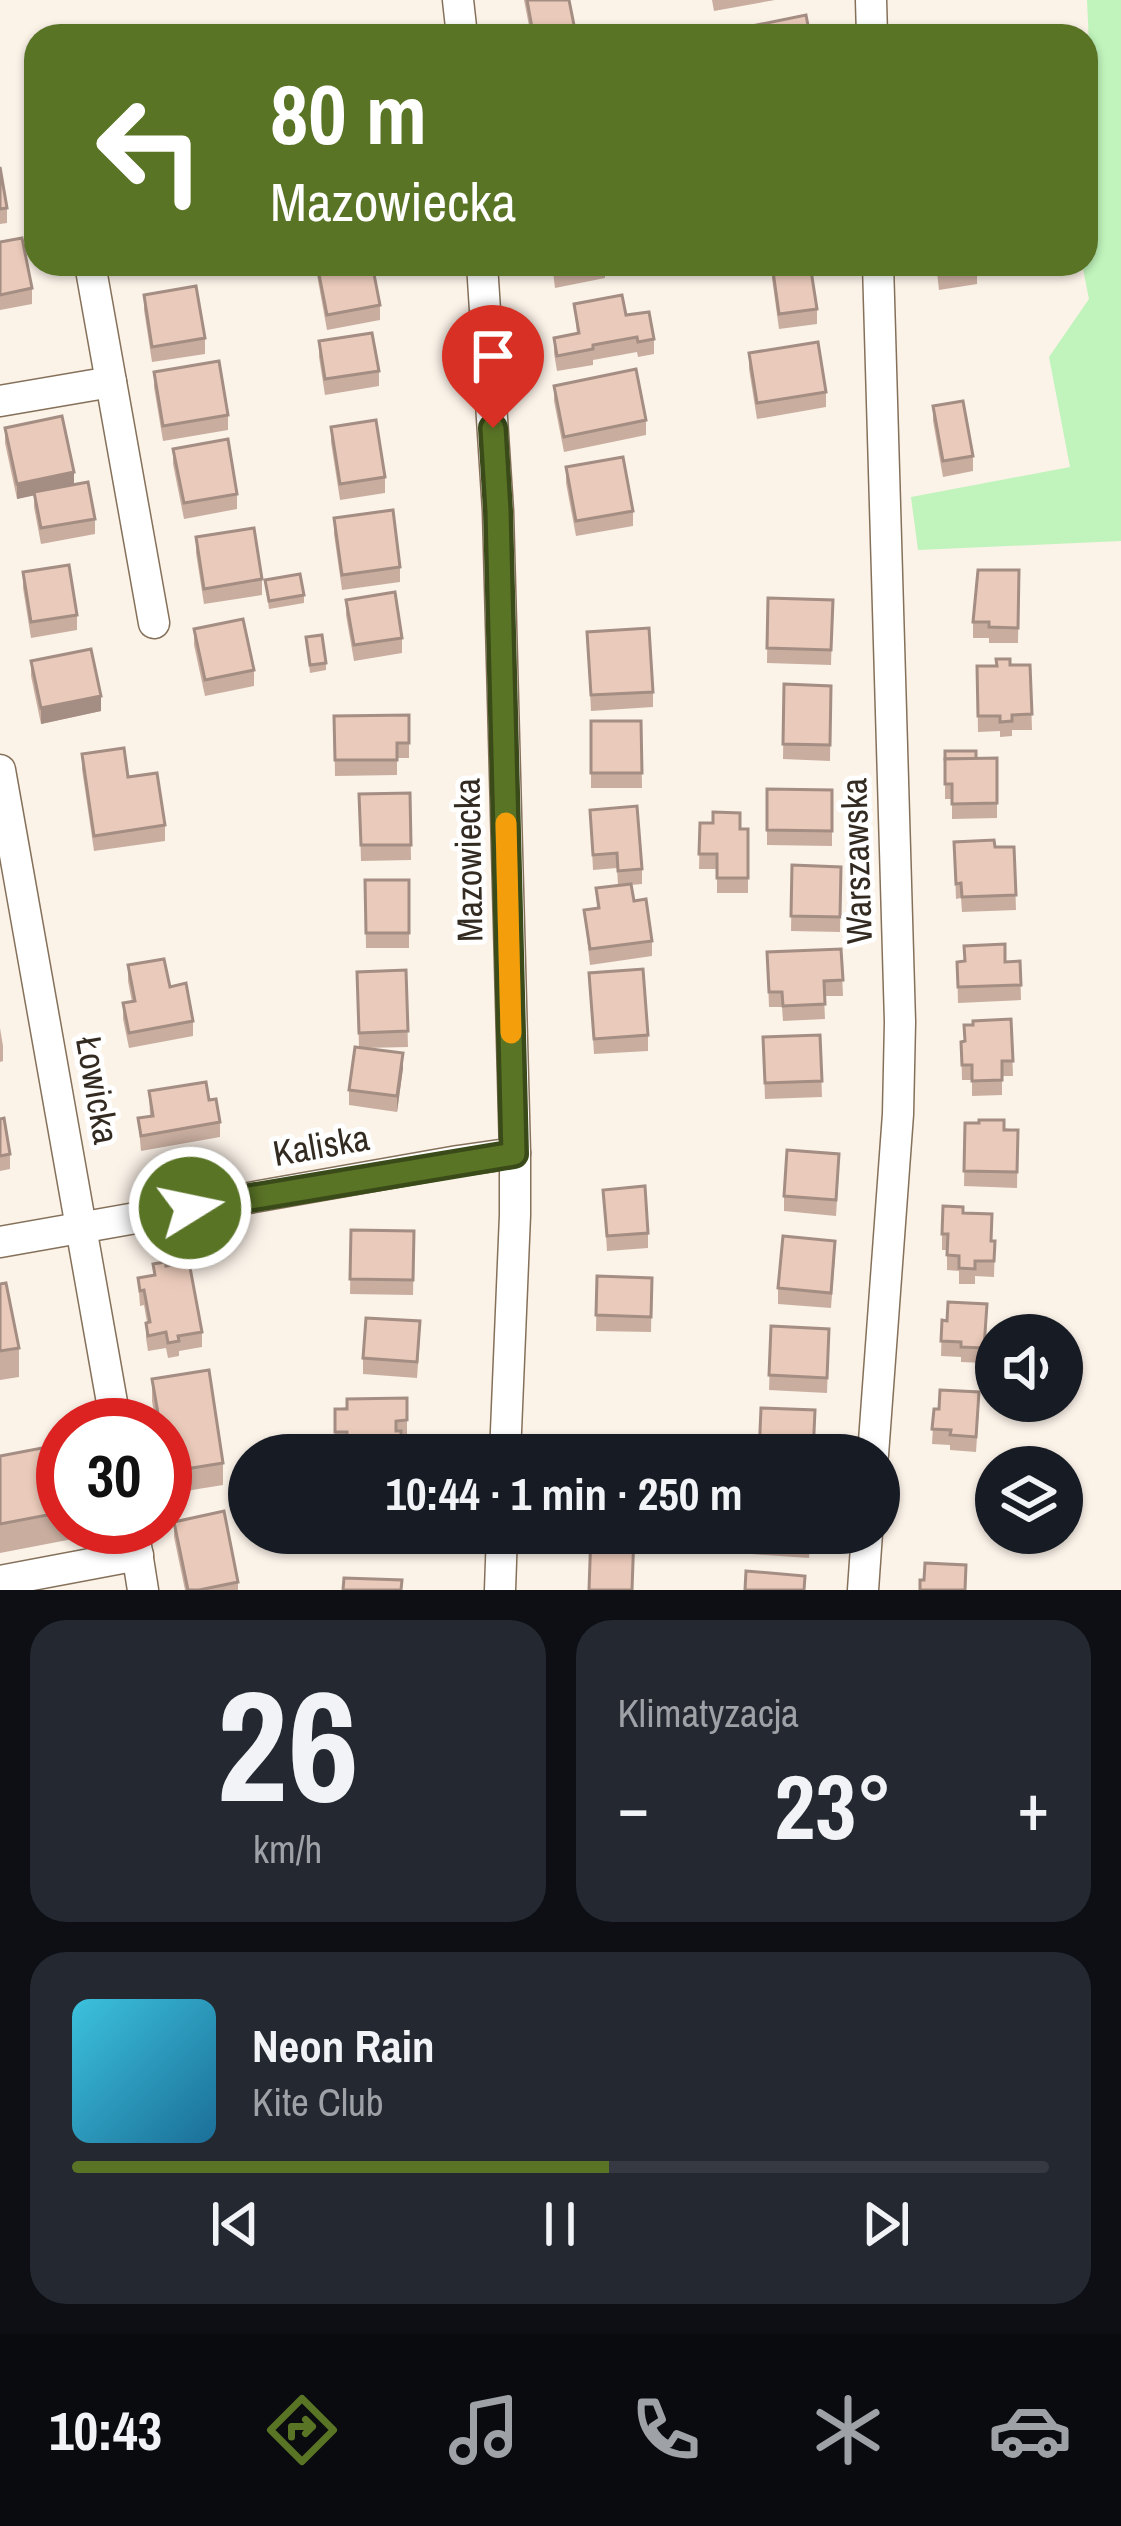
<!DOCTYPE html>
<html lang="pl">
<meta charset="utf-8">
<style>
:root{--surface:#171b24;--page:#242831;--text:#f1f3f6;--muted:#9ea1a6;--line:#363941;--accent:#5a7426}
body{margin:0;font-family:"Archivo Narrow",sans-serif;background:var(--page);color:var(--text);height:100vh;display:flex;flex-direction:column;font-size:45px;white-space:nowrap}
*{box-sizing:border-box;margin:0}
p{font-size:39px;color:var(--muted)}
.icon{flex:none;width:66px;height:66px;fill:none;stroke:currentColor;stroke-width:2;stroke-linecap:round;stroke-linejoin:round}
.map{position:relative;height:1590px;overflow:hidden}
.details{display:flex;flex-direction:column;gap:30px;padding:30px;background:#0d0f14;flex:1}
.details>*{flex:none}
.banner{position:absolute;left:24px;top:24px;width:1074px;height:252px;border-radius:36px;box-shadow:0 3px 9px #0004;background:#5a7426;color:#fff;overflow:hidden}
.tools{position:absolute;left:975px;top:1314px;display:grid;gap:24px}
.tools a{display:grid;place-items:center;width:108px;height:108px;border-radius:50%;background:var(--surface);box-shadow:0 3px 9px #0004;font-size:60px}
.speed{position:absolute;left:36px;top:1398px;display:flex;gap:24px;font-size:60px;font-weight:700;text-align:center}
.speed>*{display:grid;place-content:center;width:156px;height:156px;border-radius:50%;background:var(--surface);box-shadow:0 3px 9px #0004;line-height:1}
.speed .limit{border:18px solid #d22;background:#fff;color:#111}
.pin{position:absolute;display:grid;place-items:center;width:102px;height:102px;color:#fff;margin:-123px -51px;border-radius:50% 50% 50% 0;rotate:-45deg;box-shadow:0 0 12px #0007}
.pin .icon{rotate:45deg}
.me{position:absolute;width:132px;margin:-66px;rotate:80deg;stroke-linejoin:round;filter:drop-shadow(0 0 9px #0008)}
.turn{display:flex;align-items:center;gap:42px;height:252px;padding:0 48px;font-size:54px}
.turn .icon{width:156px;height:156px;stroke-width:2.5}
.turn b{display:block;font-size:84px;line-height:102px}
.big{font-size:90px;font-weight:700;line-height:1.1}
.details .card{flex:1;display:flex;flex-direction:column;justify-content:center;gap:18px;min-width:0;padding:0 42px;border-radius:36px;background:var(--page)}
.details .dial{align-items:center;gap:0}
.dial b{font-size:156px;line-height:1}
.song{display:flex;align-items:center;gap:36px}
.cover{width:144px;height:144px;border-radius:18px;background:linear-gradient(135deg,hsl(190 70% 55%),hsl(200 70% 35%))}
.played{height:12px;border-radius:6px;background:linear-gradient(90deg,var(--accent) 55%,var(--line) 55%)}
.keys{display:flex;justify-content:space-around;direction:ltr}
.heat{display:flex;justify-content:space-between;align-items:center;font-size:66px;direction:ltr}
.details .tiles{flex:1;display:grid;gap:30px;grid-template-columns:1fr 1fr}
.card:last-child{grid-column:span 2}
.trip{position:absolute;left:228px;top:1434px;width:672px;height:120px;border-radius:60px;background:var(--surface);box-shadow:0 3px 9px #0004;font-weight:700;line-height:120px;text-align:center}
.dock{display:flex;height:192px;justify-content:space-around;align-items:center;background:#090b0e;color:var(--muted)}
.dock .icon{width:84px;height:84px}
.dock .active{color:var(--accent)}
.dock b{font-size:54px;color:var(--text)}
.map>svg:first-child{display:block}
.green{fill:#c0f4bc}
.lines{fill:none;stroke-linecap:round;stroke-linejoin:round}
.minor-casing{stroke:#85715a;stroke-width:33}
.minor{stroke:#fff;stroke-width:30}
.wall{fill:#c9aea0}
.shaded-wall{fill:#a48d82}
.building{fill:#eacaba;stroke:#a48d82;stroke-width:3}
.route-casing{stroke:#3a4b19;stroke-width:30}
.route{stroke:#5a7426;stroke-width:21}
.slow{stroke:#f59e0b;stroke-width:21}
.labels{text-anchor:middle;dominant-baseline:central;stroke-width:10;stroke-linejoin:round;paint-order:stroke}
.street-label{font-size:36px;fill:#332b21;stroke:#fff}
</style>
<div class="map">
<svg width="1121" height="1590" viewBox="0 0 1121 1590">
<rect width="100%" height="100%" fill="#fbf2e8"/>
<polygon class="green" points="1087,0 1121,0 1121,541 918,550 911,497 1070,467 1049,357 1089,299 1082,264 1086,264 1086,179 1095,176"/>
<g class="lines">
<g class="minor-casing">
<g id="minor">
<polyline points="458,0 462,36"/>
<polyline points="871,0 872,36"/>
<polyline points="90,264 154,623"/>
<polyline points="482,264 498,511 515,1153 515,1215 505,1455"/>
<polyline points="0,401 111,382"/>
<polyline points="0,770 116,1425"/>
<polyline points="0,1242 458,1161 515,1153"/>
<polyline points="873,1455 898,1114 900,1022 878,264"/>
<polyline points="133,1527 143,1590"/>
<polyline points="0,1581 138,1555"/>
<polyline points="500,1590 502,1533"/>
<polyline points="863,1590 867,1533"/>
</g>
</g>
<use href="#minor" class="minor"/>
</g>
<g class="wall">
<polygon points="524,0 569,0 574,36 531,36"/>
<polygon points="712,0 775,0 714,11"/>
<polygon points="0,167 7,208 7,223 0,224"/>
<polygon points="0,242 32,288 32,304 0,310"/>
<polygon points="315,264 372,264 380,305 380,320 327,330"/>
<polygon points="552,264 605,264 605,278 555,288"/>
<polygon points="772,264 817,309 817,324 779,329 772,278"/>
<polygon points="936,264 977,264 977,284 939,290"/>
<polygon points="144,295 205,338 205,354 152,362 144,310"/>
<polygon points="574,304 626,315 654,339 654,354 638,357 637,352 593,360 593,365 557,371 554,353 554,338 577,334"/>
<polygon points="319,341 379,371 379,386 325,395 319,357"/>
<polygon points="749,353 826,392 826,407 757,419 749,369"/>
<polygon points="154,372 228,415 228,430 163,441 154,387"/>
<polygon points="554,386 646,420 646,435 564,452 554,401"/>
<polygon points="933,406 973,456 973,471 943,477 933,421"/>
<polygon points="331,427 385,477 385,493 340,500 331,442"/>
<polygon points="5,428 74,485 95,519 95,534 41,544 34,507 34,495 17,499 5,443"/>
<polygon points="173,449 237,494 237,509 184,519 173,464"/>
<polygon points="566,467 633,511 633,526 576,536 566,483"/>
<polygon points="334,518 400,567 400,582 342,590 334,534"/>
<polygon points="196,537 262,579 262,595 204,604 196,553"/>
<polygon points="1019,570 1018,643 989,643 989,638 973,638 973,622"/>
<polygon points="23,572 77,615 77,630 31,638 23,588"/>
<polygon points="265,580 304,595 304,603 269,609"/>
<polygon points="768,598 833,600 831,665 767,663"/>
<polygon points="346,600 402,638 402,653 354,661 346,615"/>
<polygon points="194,629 254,670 254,686 205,696 194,645"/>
<polygon points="587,632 653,692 653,707 591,711"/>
<polygon points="306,637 326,663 326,670 310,673"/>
<polygon points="31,661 101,711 41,724 31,676"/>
<polygon points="1030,665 1032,730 1012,730 1012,736 1000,737 1000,731 978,732 977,666"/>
<polygon points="784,684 831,686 830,761 783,759"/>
<polygon points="409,715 409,758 397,758 397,775 335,776 334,716"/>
<polygon points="591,721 641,721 642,788 591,788"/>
<polygon points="945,751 976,759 997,758 997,818 952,819 952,799 945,799"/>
<polygon points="82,754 128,777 165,825 165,841 94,851 82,769"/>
<polygon points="767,789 832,790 832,846 767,845"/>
<polygon points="410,793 411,860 361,861 359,794"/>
<polygon points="590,810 642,869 642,884 631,885 634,901 652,941 652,956 590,965 584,910 597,908 596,888 618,885 617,868 593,870"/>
<polygon points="700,823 748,829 748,893 717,893 717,869 699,869"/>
<polygon points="954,842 995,847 1014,847 1016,910 962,912 961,898 956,899"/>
<polygon points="792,865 841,867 840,932 791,931"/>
<polygon points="365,880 409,880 409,948 366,948"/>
<polygon points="841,949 843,996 824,996 825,1019 783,1021 782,1007 769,1007 767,952"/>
<polygon points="1020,961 1021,1000 958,1003 957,962"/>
<polygon points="128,965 170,987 193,1021 193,1036 129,1048 123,1019 123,1003 132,1002 128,981"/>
<polygon points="406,970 408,1047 364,1048 403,1068 397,1112 349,1105 349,1090 359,1047 357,972"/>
<polygon points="589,973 648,1035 648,1051 594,1054"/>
<polygon points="1011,1019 1013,1076 1002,1076 1002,1095 972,1096 972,1080 962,1080 961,1042"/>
<polygon points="0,1028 3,1046 3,1061 0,1062"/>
<polygon points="820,1035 822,1097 765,1099 763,1037"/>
<polygon points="149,1091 209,1100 220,1122 220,1137 141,1151 138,1118 150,1116"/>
<polygon points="0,1119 10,1154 10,1169 0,1171"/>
<polygon points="965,1123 1018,1130 1017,1188 964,1186"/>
<polygon points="839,1169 836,1216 784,1211 784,1196"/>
<polygon points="603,1190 648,1233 648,1248 607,1251"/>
<polygon points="963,1213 991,1241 995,1241 994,1277 975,1276 975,1284 959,1284 959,1271 947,1270 947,1250 942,1250 942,1234"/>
<polygon points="351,1230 414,1231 413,1295 350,1294"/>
<polygon points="835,1256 831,1308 778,1304 778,1288"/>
<polygon points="153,1264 202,1332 202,1347 179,1351 179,1356 168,1358 166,1348 148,1351 146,1338 146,1323 147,1322 144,1305 140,1306 138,1278 153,1275"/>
<polygon points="597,1276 652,1278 651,1332 596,1331"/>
<polygon points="0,1284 19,1348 19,1377 0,1380"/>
<polygon points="987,1304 984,1363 961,1362 961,1357 941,1356 942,1320 947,1321"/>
<polygon points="771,1326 829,1329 827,1393 769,1390"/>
<polygon points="420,1337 417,1378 363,1374 363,1358"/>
<polygon points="152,1379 223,1463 223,1485 167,1494 165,1482 165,1425 156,1425 152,1401"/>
<polygon points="407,1398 407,1436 401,1436 401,1455 347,1455 347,1447 335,1447 335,1409"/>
<polygon points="979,1408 976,1452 950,1450 950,1445 932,1444 934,1409"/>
<polygon points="63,1444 63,1527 78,1527 78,1538 0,1553 0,1456"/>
<polygon points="174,1522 238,1582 238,1590 185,1590 174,1537"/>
<polygon points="346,1533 400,1533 400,1552 346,1551"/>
<polygon points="751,1533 811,1533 809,1558 751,1554"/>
</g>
<g class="shaded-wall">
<polygon points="140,264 191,264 140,276"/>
<polygon points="74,472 74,487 17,499 17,484"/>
<polygon points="101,696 101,711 41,724 41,708"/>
<polygon points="403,1053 403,1068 397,1112 397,1096"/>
</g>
<g class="building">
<polygon points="527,0 569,0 574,25 533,33"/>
<polygon points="806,15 810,36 754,36 752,26"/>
<polygon points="0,167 7,208 0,209"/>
<polygon points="22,238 32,288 0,295 0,242"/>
<polygon points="317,264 372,264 380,305 327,315"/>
<polygon points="554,264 599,264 555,272"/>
<polygon points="772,264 810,264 817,309 779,314"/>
<polygon points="938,264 977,264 977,269 939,274"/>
<polygon points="196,286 205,338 152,347 144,295"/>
<polygon points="622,295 626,315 649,312 654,339 638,342 637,337 593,345 593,349 557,356 554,338 579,333 574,304"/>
<polygon points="372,333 379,371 325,379 319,341"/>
<polygon points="818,342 826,392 757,403 749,353"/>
<polygon points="219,361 228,415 163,426 154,372"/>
<polygon points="636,369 646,420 564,437 554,386"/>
<polygon points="963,401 973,456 943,461 933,406"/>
<polygon points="62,416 74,472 17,484 5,428"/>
<polygon points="376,420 385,477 340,484 331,427"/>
<polygon points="228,439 237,494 184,503 173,449"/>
<polygon points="623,457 633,511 576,521 566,467"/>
<polygon points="88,482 95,519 41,528 34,492"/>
<polygon points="393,510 400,567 342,575 334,518"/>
<polygon points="254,528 262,579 204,589 196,537"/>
<polygon points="69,565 77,615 31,622 23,572"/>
<polygon points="978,570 1019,570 1018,628 989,627 989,622 973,622"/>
<polygon points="300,574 304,595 269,601 265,580"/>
<polygon points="395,592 402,638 354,645 346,600"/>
<polygon points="768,598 833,600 831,650 767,648"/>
<polygon points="243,619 254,670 205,680 194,629"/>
<polygon points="649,628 653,692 591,695 587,632"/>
<polygon points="322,635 326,663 310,665 306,637"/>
<polygon points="91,649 101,696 41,708 31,661"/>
<polygon points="996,659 1010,659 1010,665 1030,665 1032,714 1012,715 1012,721 1000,722 1000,716 978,716 977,666 997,666"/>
<polygon points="784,684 831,686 830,745 783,744"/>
<polygon points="409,715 409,743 397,743 397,760 335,760 334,716"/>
<polygon points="591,721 641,721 642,773 591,773"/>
<polygon points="124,748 128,777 157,773 165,825 94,836 82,754"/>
<rect x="945" y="751" width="31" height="8"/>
<polygon points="997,758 997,803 952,804 952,784 945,784 945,759"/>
<polygon points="767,789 832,790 832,831 767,830"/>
<polygon points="410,793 411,845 361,845 359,794"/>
<polygon points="637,806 642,869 618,871 617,853 593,855 590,810"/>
<polygon points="713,812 740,813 740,829 748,829 748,878 717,878 717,854 699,854 700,823 713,823"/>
<polygon points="994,840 995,847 1014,847 1016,895 962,897 961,883 956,884 954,842"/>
<polygon points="792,865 841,867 840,917 791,916"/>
<polygon points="365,880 409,880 409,933 366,933"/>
<polygon points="631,884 634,901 646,899 652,941 590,949 584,910 599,908 596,888"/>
<polygon points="1005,944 1005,962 1020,961 1021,985 958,987 957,962 965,961 964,946"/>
<polygon points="841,949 843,980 824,981 825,1004 783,1006 782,992 769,992 767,952"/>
<polygon points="164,959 170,987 186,983 193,1021 129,1033 123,1003 135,1001 128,965"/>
<polygon points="643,969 648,1035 594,1039 589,973"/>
<polygon points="406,970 408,1031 359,1033 357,972"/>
<polygon points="1011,1019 1013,1061 1002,1061 1002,1080 972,1081 972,1065 962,1065 961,1042 965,1041 964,1025 973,1025 973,1021"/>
<polygon points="820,1035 822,1081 765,1083 763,1037"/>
<polygon points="355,1047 403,1053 397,1096 349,1090"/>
<polygon points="206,1082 209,1100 216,1099 220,1122 141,1136 138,1118 153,1116 149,1091"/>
<polygon points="4,1118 10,1154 0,1156 0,1119"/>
<polygon points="979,1120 1004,1120 1004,1130 1018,1130 1017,1172 964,1171 965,1123 979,1123"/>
<polygon points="787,1150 839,1154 836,1200 784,1196"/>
<polygon points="645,1186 648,1233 607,1236 603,1190"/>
<polygon points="943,1206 963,1207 963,1213 992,1214 991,1241 995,1241 994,1261 975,1261 975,1269 959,1268 959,1256 947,1255 948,1234 942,1234"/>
<polygon points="351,1230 414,1231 413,1280 350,1279"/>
<polygon points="783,1236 835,1241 831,1293 778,1288"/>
<polygon points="165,1262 166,1266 189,1262 202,1332 178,1336 179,1341 168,1343 166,1332 148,1336 146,1323 150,1322 144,1290 140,1291 138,1278 155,1275 153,1264"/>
<polygon points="597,1276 652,1278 651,1317 596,1315"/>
<polygon points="6,1283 19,1348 0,1351 0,1284"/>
<polygon points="948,1302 987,1304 984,1348 961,1347 961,1342 941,1341 942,1320 947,1321"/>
<polygon points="366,1318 420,1321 417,1362 363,1358"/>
<polygon points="771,1326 829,1329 827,1378 769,1375"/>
<polygon points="209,1370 223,1463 167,1472 165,1425 160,1425 152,1379"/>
<polygon points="940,1390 979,1392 976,1437 950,1435 951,1430 932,1429 934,1409 939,1409"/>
<polygon points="407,1398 407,1420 396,1421 396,1431 401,1431 401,1449 396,1449 396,1455 369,1455 369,1449 347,1449 347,1432 335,1432 335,1409 347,1409 347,1399"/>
<polygon points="761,1408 815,1410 813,1455 759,1455"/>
<polygon points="603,1437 644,1438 644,1455 603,1455"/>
<polygon points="63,1444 63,1512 0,1524 0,1456"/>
<polygon points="224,1511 238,1582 199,1590 188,1590 174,1522"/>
<polygon points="346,1533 400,1533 400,1536 346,1535"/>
<polygon points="591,1533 634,1533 632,1590 589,1590"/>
<polygon points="751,1533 810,1533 809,1543 751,1539"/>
<polygon points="925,1563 966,1565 965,1590 920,1590 920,1580 924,1580"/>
<polygon points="746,1571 805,1576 804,1590 745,1590"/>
<polygon points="344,1578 402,1580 401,1590 343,1590"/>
</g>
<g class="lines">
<g class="route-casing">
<polyline id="route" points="190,1208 514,1154 498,511 493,428"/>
</g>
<use href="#route" class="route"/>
<polyline class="slow" points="506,823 511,1033"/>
</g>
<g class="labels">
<g class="street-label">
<text transform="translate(468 860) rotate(-91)">Mazowiecka</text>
<text transform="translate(856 861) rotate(-92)">Warszawska</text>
<text transform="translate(98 1090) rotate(80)">Łowicka</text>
<text transform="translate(321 1145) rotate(-10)">Kaliska</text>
</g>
</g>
</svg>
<div class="tools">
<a><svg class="icon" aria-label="sound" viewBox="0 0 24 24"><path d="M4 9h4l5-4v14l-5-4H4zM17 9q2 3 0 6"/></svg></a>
<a><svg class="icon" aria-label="layers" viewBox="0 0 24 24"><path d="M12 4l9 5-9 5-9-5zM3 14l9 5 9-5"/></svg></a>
</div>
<div class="speed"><div class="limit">30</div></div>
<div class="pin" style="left:493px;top:428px;background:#d93025"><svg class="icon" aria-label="arrive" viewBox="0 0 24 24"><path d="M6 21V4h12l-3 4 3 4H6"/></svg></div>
<svg class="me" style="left:190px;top:1208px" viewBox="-20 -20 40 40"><circle r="17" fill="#5a7426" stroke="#fff" stroke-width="3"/><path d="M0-11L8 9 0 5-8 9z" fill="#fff"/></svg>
<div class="trip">10:44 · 1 min · 250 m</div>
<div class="banner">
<div class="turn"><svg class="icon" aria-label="left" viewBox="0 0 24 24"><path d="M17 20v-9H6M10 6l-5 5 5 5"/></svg><div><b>80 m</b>Mazowiecka</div></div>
</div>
</div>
<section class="details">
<div class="tiles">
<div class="card dial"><b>26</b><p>km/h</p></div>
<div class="card"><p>Klimatyzacja</p>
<div class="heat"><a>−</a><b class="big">23°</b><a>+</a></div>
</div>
<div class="card">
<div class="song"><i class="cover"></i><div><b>Neon Rain</b><p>Kite Club</p></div></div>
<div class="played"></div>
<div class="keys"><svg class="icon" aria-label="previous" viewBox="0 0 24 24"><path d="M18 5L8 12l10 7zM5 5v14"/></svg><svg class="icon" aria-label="pause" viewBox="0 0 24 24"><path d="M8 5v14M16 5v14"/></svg><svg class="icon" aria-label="next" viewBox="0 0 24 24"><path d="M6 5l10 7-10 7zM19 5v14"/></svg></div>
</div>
</div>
</section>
<nav class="dock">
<b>10:43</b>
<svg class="icon active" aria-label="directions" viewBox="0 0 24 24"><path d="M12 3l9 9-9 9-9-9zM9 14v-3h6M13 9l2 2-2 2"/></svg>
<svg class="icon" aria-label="music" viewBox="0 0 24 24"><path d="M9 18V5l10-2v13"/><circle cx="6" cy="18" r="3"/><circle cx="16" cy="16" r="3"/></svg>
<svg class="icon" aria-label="phone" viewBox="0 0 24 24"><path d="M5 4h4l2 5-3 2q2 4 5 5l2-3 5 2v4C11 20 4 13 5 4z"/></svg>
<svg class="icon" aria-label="climate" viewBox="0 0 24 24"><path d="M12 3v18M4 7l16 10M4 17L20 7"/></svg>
<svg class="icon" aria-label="car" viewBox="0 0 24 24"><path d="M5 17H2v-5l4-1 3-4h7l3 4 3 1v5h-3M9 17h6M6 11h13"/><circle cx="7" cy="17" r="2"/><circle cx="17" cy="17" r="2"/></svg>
</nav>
